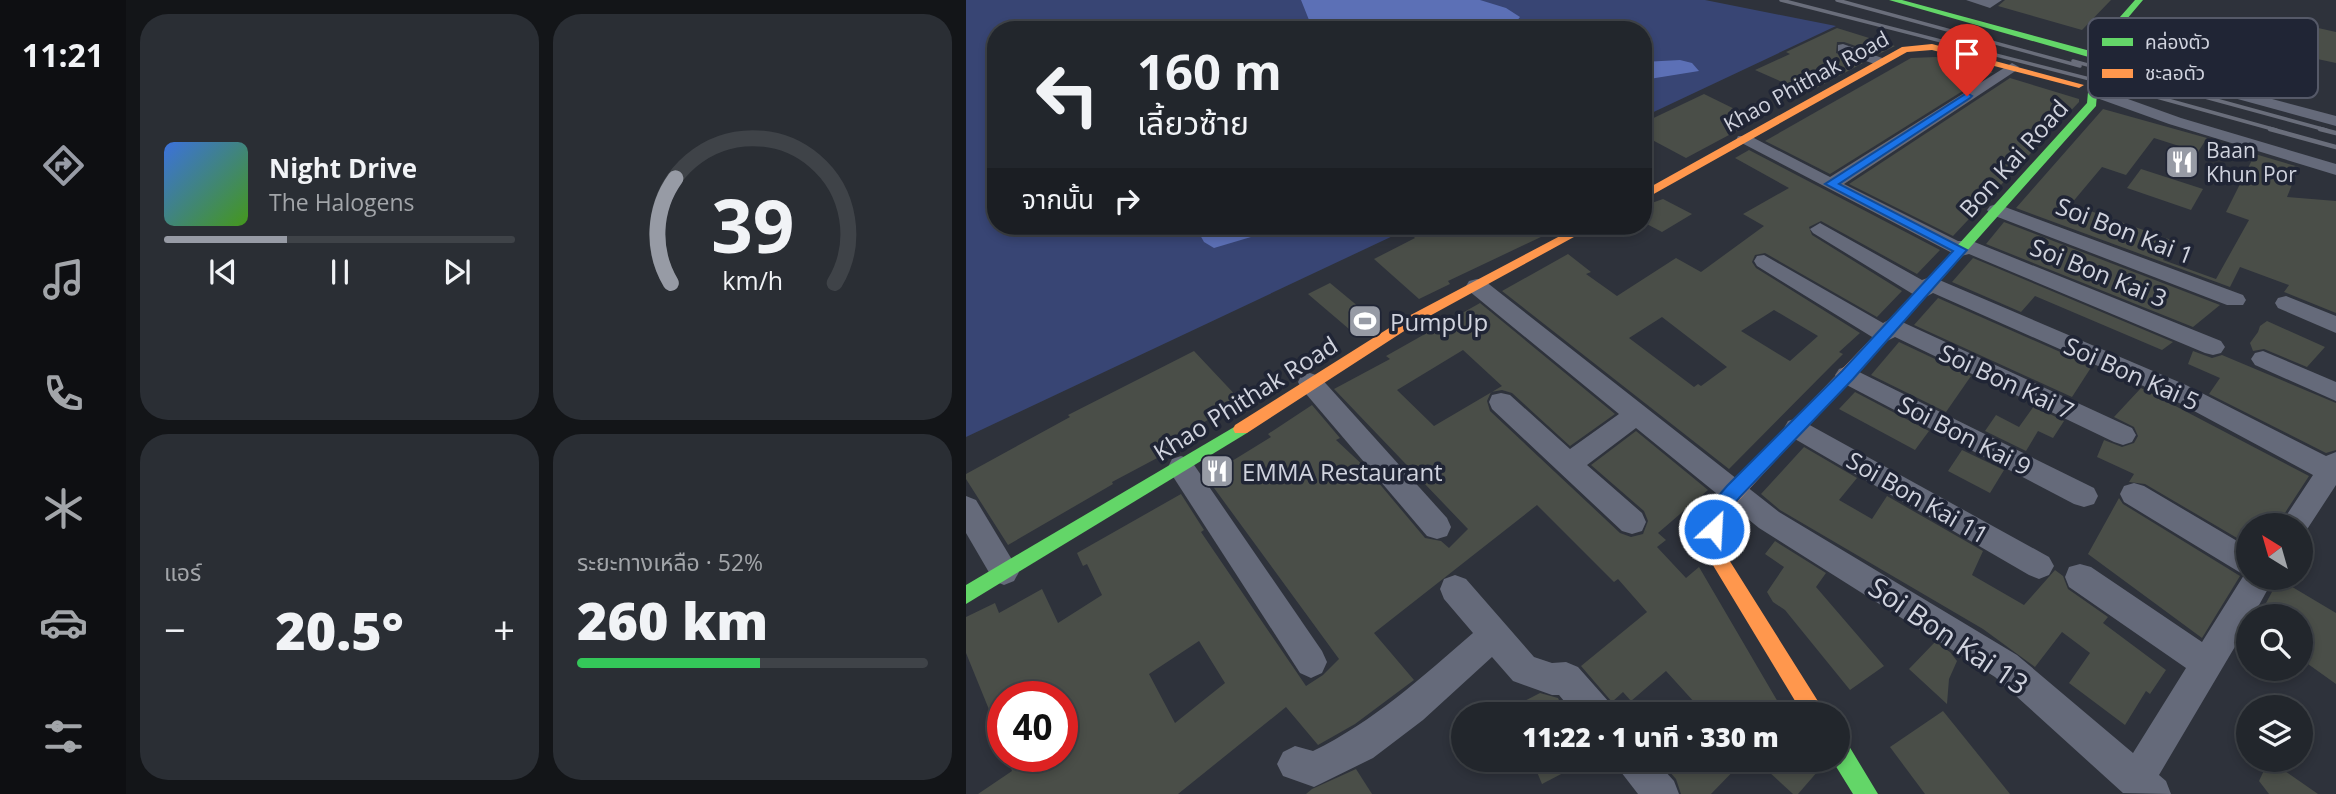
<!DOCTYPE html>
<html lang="th">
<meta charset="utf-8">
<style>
:root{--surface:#22262c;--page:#2a2e34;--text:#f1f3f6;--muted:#a2a5a9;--line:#3f4348;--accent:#979ba5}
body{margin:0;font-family:"Open Sans","Noto Sans Thai",sans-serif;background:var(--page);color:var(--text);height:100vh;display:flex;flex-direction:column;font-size:26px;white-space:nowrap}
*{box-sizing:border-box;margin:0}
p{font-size:23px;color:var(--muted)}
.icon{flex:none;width:38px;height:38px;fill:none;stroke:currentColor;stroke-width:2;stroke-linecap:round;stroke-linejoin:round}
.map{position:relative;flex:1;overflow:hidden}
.side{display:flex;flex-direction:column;gap:14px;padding:14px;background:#131518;width:840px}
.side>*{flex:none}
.top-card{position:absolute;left:21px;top:21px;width:665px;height:214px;border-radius:28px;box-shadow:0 4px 10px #0003,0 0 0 2px var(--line);background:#22262c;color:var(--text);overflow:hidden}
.needle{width:46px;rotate:323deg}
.tools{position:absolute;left:1270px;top:513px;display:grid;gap:14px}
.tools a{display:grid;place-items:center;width:77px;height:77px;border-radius:50%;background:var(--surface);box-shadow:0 4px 10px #0003,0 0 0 2px var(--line);font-size:35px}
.speed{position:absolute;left:21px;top:681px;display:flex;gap:14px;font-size:35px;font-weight:700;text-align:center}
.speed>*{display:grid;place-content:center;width:91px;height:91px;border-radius:50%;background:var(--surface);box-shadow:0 4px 10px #0003,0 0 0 2px var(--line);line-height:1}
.speed .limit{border:10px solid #d22;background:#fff;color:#111}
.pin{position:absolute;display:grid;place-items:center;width:60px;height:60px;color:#fff;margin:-72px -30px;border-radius:50% 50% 50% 0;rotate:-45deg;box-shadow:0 0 7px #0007}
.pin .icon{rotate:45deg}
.me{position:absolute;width:77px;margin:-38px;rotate:25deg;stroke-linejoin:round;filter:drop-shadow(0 0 5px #0008)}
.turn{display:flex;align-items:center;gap:24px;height:147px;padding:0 35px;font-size:32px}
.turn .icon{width:91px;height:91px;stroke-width:2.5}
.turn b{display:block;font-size:49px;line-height:60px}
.then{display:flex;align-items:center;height:66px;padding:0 35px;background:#0003;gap:14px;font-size:26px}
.big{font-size:52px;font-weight:800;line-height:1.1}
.side .widget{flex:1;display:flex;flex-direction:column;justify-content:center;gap:10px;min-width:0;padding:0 24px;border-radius:28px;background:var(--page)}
.side .dial{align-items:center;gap:0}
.dial svg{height:182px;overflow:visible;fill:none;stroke:var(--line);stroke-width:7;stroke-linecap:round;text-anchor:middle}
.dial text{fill:var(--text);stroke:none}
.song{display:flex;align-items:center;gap:21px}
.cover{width:84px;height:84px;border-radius:10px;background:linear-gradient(135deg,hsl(220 70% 55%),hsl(100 70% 35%))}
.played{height:7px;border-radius:4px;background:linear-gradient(90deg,var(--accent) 35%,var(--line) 35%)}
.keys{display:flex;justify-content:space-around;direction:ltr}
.heat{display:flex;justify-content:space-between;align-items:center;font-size:38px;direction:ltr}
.charge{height:10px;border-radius:5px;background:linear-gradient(90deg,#34c759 52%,var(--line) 0)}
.side .tiles{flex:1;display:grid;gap:14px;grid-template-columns:repeat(2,1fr)}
.trip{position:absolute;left:485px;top:702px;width:399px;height:70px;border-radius:35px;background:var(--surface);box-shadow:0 4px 10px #0003,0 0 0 2px var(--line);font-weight:800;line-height:70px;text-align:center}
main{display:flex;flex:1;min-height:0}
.menu{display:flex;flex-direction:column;width:126px;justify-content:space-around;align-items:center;background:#0e0f12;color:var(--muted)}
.menu .icon{width:49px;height:49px}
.menu .active{color:var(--accent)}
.menu b{font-size:32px;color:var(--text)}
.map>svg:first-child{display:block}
.green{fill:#384574}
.water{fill:#5c70b6}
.building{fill:#4a4e48;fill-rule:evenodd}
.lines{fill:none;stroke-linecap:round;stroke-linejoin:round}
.street{fill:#656a7a;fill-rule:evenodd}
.fast{fill:#63d668;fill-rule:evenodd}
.slow{fill:#ff974d;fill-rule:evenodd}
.rail-far1{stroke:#6a6e7b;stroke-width:3.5}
.rail{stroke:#6a6e7b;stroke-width:4.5}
.route{fill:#1a73e8;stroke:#114b97;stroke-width:2}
.labels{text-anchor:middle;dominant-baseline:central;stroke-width:7;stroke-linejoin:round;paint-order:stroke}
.far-street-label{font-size:21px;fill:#d0d3de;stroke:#202535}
.far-poi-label{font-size:21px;fill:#d0d3de;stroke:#202535;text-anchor:start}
.street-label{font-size:24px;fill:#d0d3de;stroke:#202535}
.poi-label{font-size:24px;fill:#d0d3de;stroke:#202535;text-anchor:start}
.near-street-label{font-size:28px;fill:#d0d3de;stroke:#202535}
.key{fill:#202535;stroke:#555968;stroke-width:2}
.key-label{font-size:19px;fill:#d0d3de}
</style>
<main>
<nav class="menu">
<b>11:21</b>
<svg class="icon active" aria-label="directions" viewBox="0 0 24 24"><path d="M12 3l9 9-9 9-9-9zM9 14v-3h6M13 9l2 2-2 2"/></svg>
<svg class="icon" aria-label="music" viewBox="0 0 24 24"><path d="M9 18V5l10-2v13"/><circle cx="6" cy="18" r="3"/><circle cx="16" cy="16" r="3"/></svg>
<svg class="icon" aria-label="phone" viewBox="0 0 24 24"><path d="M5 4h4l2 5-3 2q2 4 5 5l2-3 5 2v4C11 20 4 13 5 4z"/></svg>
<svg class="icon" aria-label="climate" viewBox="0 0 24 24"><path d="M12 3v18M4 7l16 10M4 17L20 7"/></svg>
<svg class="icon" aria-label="car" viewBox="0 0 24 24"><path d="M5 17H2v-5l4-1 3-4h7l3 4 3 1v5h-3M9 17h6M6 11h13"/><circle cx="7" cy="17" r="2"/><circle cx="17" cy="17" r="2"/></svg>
<svg class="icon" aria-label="filters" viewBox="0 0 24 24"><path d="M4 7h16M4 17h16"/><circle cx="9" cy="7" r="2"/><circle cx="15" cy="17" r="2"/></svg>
</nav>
<section class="side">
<div class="tiles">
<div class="widget">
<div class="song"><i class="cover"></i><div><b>Night Drive</b><p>The Halogens</p></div></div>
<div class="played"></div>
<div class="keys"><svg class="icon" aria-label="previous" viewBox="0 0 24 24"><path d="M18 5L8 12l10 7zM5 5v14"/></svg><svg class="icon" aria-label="pause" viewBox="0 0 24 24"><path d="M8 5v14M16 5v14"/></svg><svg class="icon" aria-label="next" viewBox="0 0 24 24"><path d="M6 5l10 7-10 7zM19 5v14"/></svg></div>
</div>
<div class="widget dial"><svg viewBox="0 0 100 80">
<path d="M14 69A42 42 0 1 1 86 69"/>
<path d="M14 69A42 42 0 0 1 16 23" stroke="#979ba5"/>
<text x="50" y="56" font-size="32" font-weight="700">39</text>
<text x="50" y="72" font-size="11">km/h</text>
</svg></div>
<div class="widget"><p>แอร์</p>
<div class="heat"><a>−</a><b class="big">20.5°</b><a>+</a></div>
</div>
<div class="widget"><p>ระยะทางเหลือ · 52%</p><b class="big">260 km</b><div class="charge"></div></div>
</div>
</section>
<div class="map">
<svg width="1370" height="794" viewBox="0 0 1370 794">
<rect width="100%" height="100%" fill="#2e323b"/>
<polygon class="green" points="0,0 739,0 870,26 677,117 677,30 30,30 30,226 448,226 0,437"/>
<g class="water">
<polygon points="335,0 514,0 540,8 554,17 545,28 536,30 347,30"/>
<polygon points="714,60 726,63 733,71 677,80 677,62"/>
<polygon points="229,226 322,226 248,248 238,242"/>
</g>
<g class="building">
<polygon points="1039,0 1145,0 1116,30 1032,6"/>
<polygon points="1317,20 1370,32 1370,63 1328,54 1318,76 1291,70 1296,61 1278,57 1297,25 1313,28"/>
<polygon points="871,28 929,46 913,54 878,42 871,42 870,53 897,63 841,93 789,70 824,54 820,52"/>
<polygon points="970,57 1027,72 864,174 799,141 945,58"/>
<polygon points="1044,78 1113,99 1113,102 987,236 883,184"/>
<polygon points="738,94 791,120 720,158 677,135 677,123"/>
<polygon points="1137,109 1241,138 1232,152 1188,138 1160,175 1136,167 1105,204 1208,241 1197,260 1250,279 1283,220 1260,212 1289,154 1333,167 1321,197 1370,201 1370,313 1318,292 1323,285 1274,267 1264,287 1050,208"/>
<path d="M783 150 974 250 951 274 855 221 843 227 846 235 936 291 911 317 799 253 789 255 786 262 790 268 894 333 873 352 877 354 867 364 763 469 536 291 602 254 625 272 620 274 651 296 710 258 735 272 798 226 777 214 823 188 769 158ZM808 310 852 336 824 361 775 331ZM696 317 761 367 735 386 732 384 728 387 663 338Z"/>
<polygon points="1175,169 1237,189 1225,210 1161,188"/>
<polygon points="697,199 726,214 696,232 677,222 677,206"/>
<polygon points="1038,222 1254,305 1227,327 1020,244"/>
<polygon points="465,226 483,237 506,226 563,226 577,236 482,281 484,284 453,299 408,259 449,238 446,235"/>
<polygon points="1007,258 1207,342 1196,350 1069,296 1055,312 986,282"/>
<polygon points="364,283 405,317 383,329 342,294"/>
<polygon points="972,298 1126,366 1106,397 948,325"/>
<path d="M514 303 649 414 604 446 546 393 536 390 525 392 521 401 524 411 654 533 665 537 677 534 682 521 678 511 625 465 670 431 742 490 692 533 700 540 691 547 720 578 733 567 819 714H739L700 671 665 701 657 692 646 702 615 666 681 612 652 579 648 582 571 505 408 633 448 680 389 724 352 745 320 707 212 794H12L46 771 41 756H96V696H37V739H35L0 653V617L29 603 33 613 76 589 92 623 136 595 121 564 117 566 111 553 215 494 238 530 235 532 340 686 357 675 373 659 240 477 305 437 302 434 346 405 374 438 370 440 401 469 459 538 475 541 483 548 502 529 368 389 424 359 420 356ZM497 350 536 386 468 426 431 390ZM233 641 259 683 209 723 183 674Z"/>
<polygon points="1301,321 1359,347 1341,367 1298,349 1287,351 1284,343 1292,332 1294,326"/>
<polygon points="933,342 1005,376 980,412 905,375"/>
<polygon points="228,351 275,401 205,441 210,448 146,482 147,484 42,545 0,479 0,474 104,417 102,415"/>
<polygon points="1227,351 1246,358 1256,355 1370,403 1370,450 1360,453 1243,394 1254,378 1222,364"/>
<polygon points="1175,388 1343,476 1311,525 1283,525 1283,545 1179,484 1163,482 1168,474 1131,457 1138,440 1156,447 1168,443 1172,436 1168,427 1148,417"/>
<polygon points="889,392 963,431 949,450 873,409"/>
<polygon points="1068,406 1098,421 1087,438 1072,431 1060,451 1019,431 1030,415 1053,427"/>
<polygon points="838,447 891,478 873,500 906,519 921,496 1017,551 1006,575 1058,605 1089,570 1097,576 1102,589 1142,617 1137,623 1200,670 1184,694 1180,691 1159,725 1103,683 1124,653 1096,632 1069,667 1017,629 814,510 795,494"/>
<polygon points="996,450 1038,470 1024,493 982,471"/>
<polygon points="1153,498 1157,504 1274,576 1236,638 1122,554"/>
<polygon points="809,541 860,573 850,587 918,666 884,690 819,610 807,602 801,592 818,567 799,554"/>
<polygon points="1313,579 1370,613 1370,684 1335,659 1335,616 1293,616"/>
<polygon points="969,642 984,652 991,661 983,679 981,704 943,669"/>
<polygon points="574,693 592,698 600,714 533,714"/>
<polygon points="977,711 1044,794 959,794 924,747"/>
<polygon points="566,760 622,760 576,784"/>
<polygon points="696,760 778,760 745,794 715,794 710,779 694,761"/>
<polygon points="790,760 846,760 852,771 832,794 827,794"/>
<polygon points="1303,760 1352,794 1303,794 1293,781"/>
<polygon points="390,769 406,794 340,794 346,789"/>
</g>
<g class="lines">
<g class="street">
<polygon points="1000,0 1036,0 1024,8"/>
<polygon points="877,44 919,59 921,62 914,66 872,51 872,45"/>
<polygon points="1130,52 1370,116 1370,126 1125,59 1123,56"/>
<polygon points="1046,63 1053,67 1051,70 878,184 992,241 1006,241 1255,341 1259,347 1255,353 1247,355 1239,353 1003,254 995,256 988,254 770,140 772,136 784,136 864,177"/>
<polygon points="1134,89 1215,118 1370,164 1370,175 1203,124 1128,97 1126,94"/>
<polygon points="1031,204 1277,295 1280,300 1277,305 1261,305 1024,214 1021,210 1024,206"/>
<polygon points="854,223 956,280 964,277 971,279 1220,385 1360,456 1370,452 1370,485 1338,534 1335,535 1335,525 1314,525 1347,475 1202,397 967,293 958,298 950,296 847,233 844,229"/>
<polygon points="798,255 917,323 926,318 934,321 1166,428 1170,435 1166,442 1157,445 1148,442 929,337 919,342 911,340 791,266 788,261 791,256"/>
<polygon points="511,279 519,281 813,512 1051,655 1167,753 1220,668 1103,587 1099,577 1103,567 1114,564 1125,567 1236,642 1278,575 1158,502 1154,494 1158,486 1168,483 1178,486 1283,548 1283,578 1308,578 1287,616 1283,616 1283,623 1193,775 1200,781 1205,794 1157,793 1029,677 793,528 670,428 621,465 676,513 680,522 676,531 666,534 656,531 526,409 523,402 526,395 535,393 544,395 604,449 653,414 503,291 500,286 503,281"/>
<polygon points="1320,296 1370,316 1370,333 1312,308 1309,303 1312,298"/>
<polygon points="1297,351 1370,382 1370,401 1289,365 1285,359 1289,353"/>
<polygon points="881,366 1128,488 1132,496 1128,504 1118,507 1108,504 873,381 869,375 873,369"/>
<polygon points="344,373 353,376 481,518 485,527 481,536 471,539 461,536 335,388 332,382 335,376"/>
<polygon points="831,418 1083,557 1088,566 1083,575 1073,579 1063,575 822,435 818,428 822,421"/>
<polygon points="215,456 224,459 356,651 361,662 356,673 345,678 334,673 206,475 202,467 206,459"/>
<polygon points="0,496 10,500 48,563 53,572 48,581 38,585 28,581 0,533"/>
<path d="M489 575 500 579 568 657 586 663 600 662 612 667 643 702 648 714H609L593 695H586L547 681 526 657 457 720 407 758 348 787 317 776 311 764 317 752 329 746 347 751C407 722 456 677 507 633L478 599 474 589 478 579Z"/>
<polygon points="649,760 689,760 708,781 713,794 672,794 655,772"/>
</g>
<g class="fast">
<polygon points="923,0 936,0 1128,52 1131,43 1169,0 1177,0 1138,46 1131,79 1126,82 1121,79 1126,58"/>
<polygon points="1122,92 1131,94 1130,106 951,307 941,307 939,304 941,301 1121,103"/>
<polygon points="275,423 281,425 283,429 281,433 0,604 0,585"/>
<polygon points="872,738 880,741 912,794 887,794 866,760 872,760"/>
</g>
<g class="slow">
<polygon points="966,44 1118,85 1113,88 966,50 941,52 677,200 677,191 936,47"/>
<polygon points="613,226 628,226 449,324 281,433 269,433 267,429 269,425 439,318"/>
<polygon points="946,299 953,304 951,307 763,511 757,529 760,555 860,714 837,714 742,557 739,529 749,502 941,301"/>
</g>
<g class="rail-far1">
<polyline points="815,0 1151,86 1310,130"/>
<polyline points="871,0 1114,66"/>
<polyline points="1107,61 1360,130"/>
</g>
<g class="rail">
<polyline points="1304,129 1370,147"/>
<polyline points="1354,129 1370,133"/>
</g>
</g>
<polygon class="route" points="1001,93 1006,96 1004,98 873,184 1001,250 887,379 774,497 763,510 754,535 748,537 741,535 738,529 748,501 761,486 876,371 987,251 859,184"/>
<defs>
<g id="restaurant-square" transform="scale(1.75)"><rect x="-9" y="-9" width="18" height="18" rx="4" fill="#979ba5" stroke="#202535"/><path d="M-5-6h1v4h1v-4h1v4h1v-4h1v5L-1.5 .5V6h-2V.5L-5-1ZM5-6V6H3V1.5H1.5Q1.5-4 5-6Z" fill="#fff"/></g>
<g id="stadium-square" transform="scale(1.75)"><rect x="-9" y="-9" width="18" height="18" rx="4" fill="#979ba5" stroke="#202535"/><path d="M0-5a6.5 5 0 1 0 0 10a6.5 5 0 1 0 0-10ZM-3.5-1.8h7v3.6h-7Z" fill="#fff"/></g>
</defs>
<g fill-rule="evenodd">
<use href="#restaurant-square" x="1216" y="162"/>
<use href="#stadium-square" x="399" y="321"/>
<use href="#restaurant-square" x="251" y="471"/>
</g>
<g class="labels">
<g class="far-street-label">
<text transform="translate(840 81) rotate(-29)">Khao Phithak Road</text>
</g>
<g class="far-poi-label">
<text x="1240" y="150">Baan<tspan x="1240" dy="24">Khun Por</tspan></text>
</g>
<g class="street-label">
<text transform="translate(1047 158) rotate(-48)">Bon Kai Road</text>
<text transform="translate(1159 230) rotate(21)">Soi Bon Kai 1</text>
<text transform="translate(1133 272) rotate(22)">Soi Bon Kai 3</text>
<text transform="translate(1166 373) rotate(24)">Soi Bon Kai 5</text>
<text transform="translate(1041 381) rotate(25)">Soi Bon Kai 7</text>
<text transform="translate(279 398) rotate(-32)">Khao Phithak Road</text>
<text transform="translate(999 435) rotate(27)">Soi Bon Kai 9</text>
<text transform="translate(952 497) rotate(30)">Soi Bon Kai 11</text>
</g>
<g class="poi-label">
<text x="424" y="321">PumpUp</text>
<text x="276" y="471">EMMA Restaurant</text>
</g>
<g class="near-street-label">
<text transform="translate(983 635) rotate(34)">Soi Bon Kai 13</text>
</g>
</g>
<rect x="1122" y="18" width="230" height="80" rx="10" class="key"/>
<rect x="1136" y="38" width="31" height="8" fill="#63d668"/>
<rect x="1136" y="69" width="31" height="9" fill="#ff974d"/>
<g class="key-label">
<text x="1179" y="49">คล่องตัว</text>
<text x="1179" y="80">ชะลอตัว</text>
</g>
</svg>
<div class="tools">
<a><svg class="needle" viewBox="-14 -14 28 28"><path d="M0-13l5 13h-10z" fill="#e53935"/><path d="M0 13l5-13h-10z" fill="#a2a5a9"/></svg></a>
<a><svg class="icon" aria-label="search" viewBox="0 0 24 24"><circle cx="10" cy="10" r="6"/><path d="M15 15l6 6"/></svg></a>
<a><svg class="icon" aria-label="layers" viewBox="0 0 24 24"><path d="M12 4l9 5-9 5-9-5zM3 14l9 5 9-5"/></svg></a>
</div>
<div class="speed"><div class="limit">40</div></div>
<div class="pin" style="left:1001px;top:96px;background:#d93025"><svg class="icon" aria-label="arrive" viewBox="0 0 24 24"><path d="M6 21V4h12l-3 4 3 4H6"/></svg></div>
<svg class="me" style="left:748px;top:529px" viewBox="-20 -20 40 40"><circle r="17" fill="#1a73e8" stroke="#fff" stroke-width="3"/><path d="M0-11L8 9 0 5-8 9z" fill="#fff"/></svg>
<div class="trip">11:22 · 1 นาที · 330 m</div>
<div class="top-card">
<div class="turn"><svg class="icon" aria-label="left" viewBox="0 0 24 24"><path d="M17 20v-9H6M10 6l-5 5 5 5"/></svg><div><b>160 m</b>เลี้ยวซ้าย</div></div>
<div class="then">จากนั้น<svg class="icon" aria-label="right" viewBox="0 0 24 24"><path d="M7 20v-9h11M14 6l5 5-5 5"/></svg></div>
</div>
</div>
</main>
